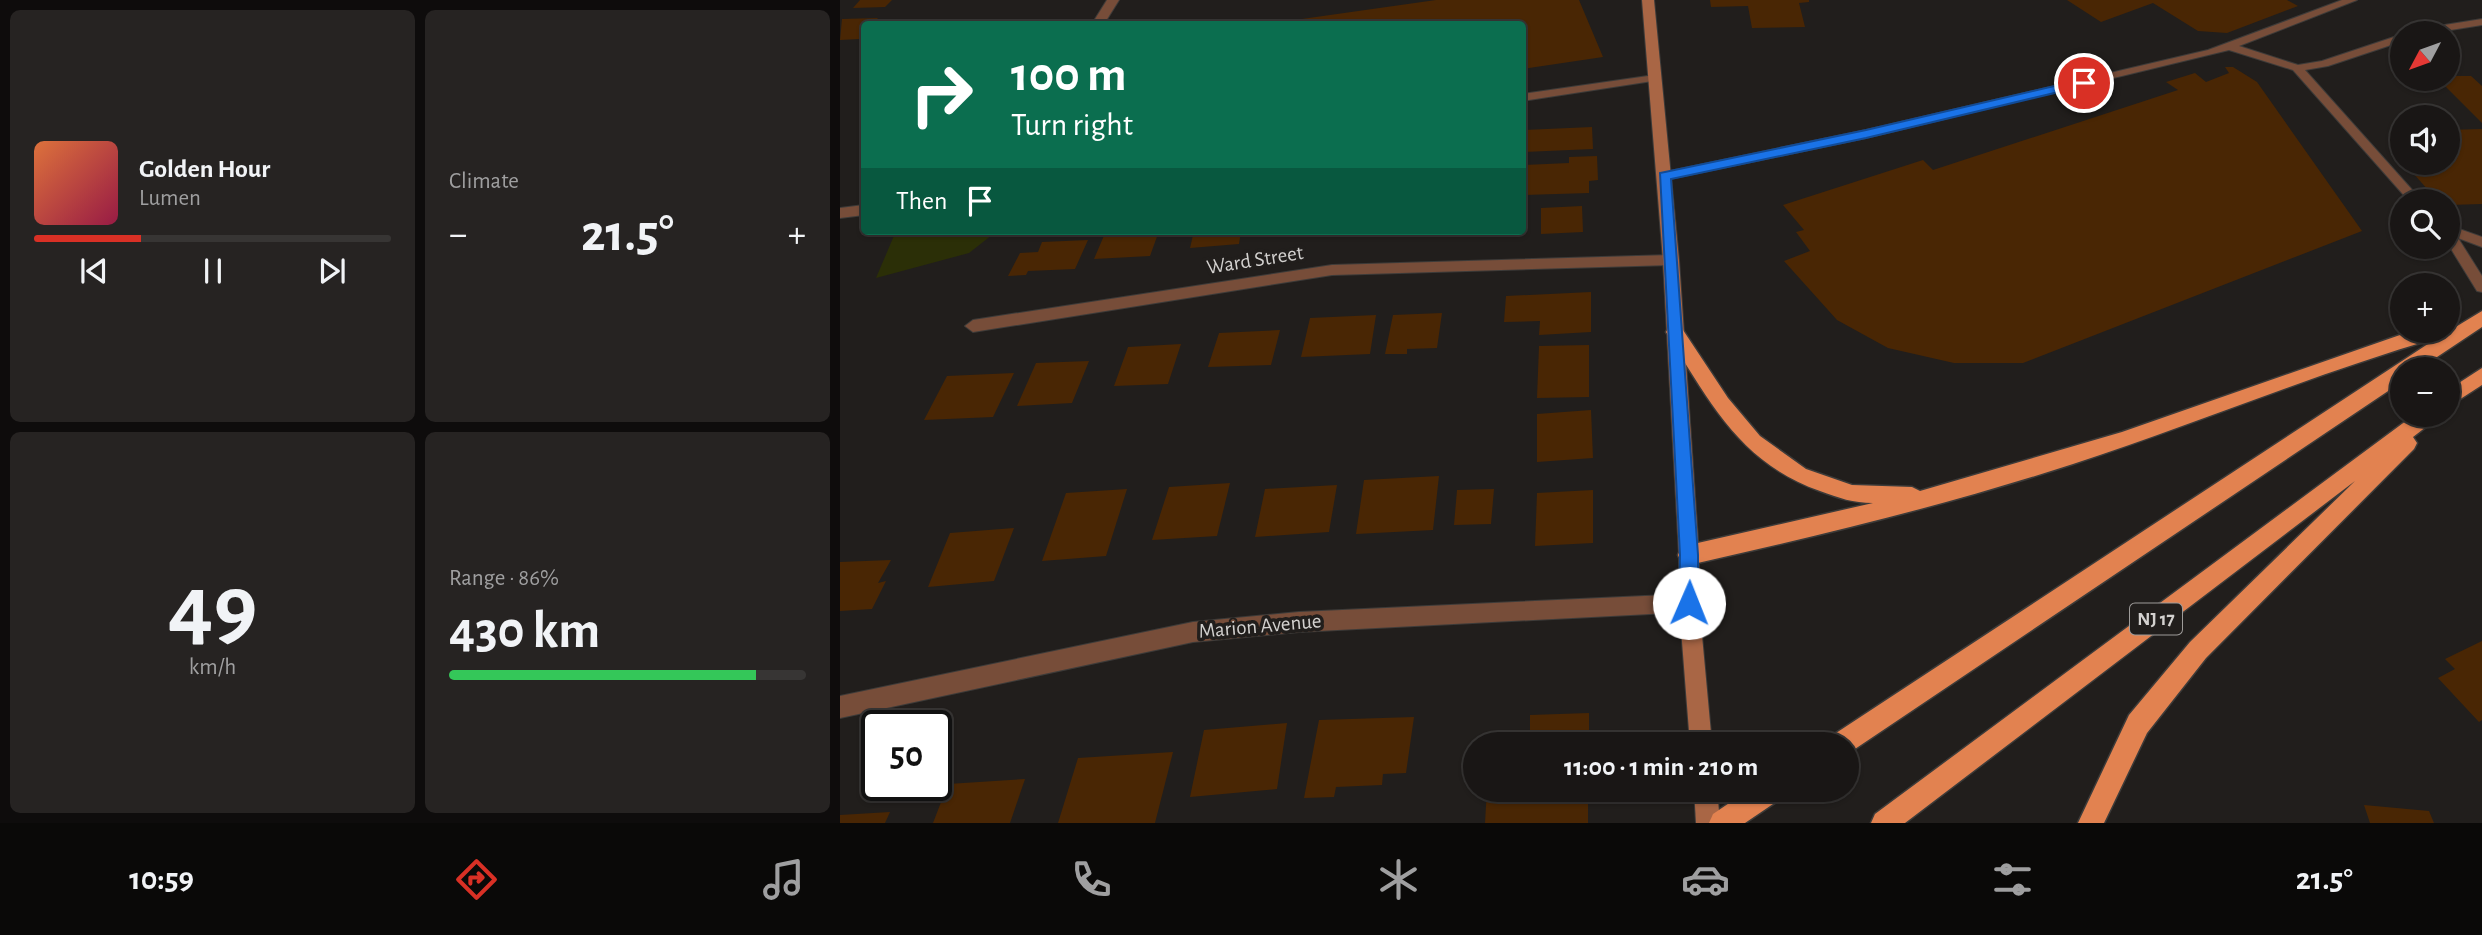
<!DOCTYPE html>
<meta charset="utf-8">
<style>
:root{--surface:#191615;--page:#262322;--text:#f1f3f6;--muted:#9f9fa0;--line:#373534;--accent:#d93025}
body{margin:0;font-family:"Alegreya Sans",sans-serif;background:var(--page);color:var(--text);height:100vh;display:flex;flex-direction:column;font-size:26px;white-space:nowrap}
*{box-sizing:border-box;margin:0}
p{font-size:23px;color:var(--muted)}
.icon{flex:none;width:38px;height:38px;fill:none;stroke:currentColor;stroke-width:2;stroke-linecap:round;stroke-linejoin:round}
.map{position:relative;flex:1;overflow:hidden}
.sheet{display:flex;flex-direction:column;gap:10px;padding:10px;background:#0e0c0c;width:840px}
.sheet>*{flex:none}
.banner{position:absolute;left:21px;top:21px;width:665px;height:214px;border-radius:7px;box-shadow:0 2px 5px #0004,0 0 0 2px var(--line);background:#0b6e4f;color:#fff;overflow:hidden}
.needle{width:46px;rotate:229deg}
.fabs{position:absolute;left:1550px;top:21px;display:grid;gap:14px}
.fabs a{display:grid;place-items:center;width:70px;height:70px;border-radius:50%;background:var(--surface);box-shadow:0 2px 5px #0004,0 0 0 2px var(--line);font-size:35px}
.speed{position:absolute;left:21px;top:710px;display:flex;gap:14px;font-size:35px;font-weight:700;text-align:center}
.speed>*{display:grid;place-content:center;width:91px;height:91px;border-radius:50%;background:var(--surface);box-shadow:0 2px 5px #0004,0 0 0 2px var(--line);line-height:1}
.speed .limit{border:4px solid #111;border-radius:10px;background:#fff;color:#111}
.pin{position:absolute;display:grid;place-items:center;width:60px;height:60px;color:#fff;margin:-30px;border:4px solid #fff;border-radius:50%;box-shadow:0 2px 7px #0007}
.me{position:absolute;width:77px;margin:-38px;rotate:1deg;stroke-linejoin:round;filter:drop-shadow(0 0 5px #0008)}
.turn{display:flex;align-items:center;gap:24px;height:147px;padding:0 35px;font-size:32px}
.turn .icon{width:91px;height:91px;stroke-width:2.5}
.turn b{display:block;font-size:49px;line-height:60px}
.then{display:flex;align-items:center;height:66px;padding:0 35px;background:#0003;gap:14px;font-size:26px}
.big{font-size:52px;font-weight:700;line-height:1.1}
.sheet .card{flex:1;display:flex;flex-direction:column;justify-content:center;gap:10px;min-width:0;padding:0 24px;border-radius:10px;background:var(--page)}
.sheet .dial{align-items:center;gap:0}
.dial b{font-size:91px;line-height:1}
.song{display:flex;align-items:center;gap:21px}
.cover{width:84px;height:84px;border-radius:10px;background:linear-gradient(135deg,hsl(20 70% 55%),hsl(340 70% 35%))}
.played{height:7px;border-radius:4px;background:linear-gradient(90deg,var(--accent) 30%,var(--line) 30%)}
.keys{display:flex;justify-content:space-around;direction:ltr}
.heat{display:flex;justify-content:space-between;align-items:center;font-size:38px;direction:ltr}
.charge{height:10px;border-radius:5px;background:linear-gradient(90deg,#34c759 86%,var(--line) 0)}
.sheet .tiles{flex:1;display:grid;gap:10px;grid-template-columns:repeat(2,1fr)}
.trip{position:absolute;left:623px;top:732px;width:396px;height:70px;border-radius:35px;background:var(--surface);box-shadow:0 2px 5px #0004,0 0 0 2px var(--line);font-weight:700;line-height:70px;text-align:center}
.tabs{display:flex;height:112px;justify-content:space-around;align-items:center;background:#0a0908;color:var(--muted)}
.tabs .icon{width:49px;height:49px}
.tabs .on{color:var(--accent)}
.tabs b{font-size:32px;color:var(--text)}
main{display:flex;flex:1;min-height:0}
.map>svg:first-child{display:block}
.green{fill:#2b2f07}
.building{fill:#492604}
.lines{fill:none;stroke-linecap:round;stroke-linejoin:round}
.service-casing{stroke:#3d3b39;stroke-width:2}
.minor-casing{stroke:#3d3b39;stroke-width:2}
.secondary-casing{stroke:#3d3b39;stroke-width:2}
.trunk-casing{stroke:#3d3b39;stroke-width:3}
.service{fill:#774d39;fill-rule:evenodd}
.minor{fill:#774d39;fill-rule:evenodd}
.secondary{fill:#a96645;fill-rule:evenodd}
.trunk{fill:#e28250;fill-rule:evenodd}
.route{fill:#1a73e8;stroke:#114b97;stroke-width:2}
.labels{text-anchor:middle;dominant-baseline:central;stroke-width:7;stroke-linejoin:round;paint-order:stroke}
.shield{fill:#211e1c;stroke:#9e9b99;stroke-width:2}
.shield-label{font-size:19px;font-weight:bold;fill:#d3d1cf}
.street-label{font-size:21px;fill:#d3d1cf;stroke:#211e1c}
</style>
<main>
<section class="sheet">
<div class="tiles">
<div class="card">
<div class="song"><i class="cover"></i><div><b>Golden Hour</b><p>Lumen</p></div></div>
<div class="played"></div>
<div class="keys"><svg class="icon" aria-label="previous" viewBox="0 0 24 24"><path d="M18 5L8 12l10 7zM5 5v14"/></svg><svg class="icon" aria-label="pause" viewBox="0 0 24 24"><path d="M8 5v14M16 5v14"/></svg><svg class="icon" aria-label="next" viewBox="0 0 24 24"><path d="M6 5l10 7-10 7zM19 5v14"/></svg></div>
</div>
<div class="card"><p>Climate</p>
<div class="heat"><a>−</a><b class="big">21.5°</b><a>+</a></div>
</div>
<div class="card dial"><b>49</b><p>km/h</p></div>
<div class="card"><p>Range · 86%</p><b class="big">430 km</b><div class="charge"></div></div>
</div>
</section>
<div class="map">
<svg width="1642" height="823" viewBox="0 0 1642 823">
<rect width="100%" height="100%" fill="#211e1c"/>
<polygon class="green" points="56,231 157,231 129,253 36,278"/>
<g class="building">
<polygon points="20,0 52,0 45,7 13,8"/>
<polygon points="596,0 739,0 763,57 682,69 682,24 426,24"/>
<polygon points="870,0 969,0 969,2 959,3 965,27 912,28 908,6 871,7"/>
<polygon points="1227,0 1447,0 1458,6 1387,33 1358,31 1313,3 1261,22"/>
<polygon points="38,18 32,24 24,24 24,33 19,39 0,40 2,19"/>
<polygon points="1385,67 1393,67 1417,82 1522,231 1183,363 1114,363 1048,348 997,320 944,261 970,251 956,232 964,230 943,205 1083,160 1093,170 1338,90 1326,82 1355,73 1366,82 1389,73"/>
<polygon points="1608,76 1631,76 1642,86 1642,123 1598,79 1608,79"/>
<polygon points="752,127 753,149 682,152 682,130"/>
<polygon points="1642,129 1642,204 1608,205 1608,201 1598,201 1564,163 1608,163 1608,130"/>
<polygon points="757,156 758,180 749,181 749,193 682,195 682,165 729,163 729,157"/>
<polygon points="742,206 743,232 701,234 701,208"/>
<polygon points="266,231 319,231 310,256 254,259"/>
<polygon points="354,231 401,231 399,244 350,248"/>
<polygon points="421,231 458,231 459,233 420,236"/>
<polygon points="248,240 235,269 188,271 186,275 168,276 180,253 198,252 202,242"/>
<polygon points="751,292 751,332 699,335 700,321 664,322 666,296"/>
<polygon points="602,313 597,348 567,349 567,354 545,354 553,315"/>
<polygon points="536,315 530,354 461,357 470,318"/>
<polygon points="440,330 431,365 368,367 379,333"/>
<polygon points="341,344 328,384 274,386 288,347"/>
<polygon points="749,345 749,397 697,398 699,346"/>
<polygon points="249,361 232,403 177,406 196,363"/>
<polygon points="174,373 153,417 84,420 107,376"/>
<polygon points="751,410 753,458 697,462 697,414"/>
<polygon points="599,476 593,530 516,534 524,480"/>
<polygon points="390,483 377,536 312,540 329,487"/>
<polygon points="497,485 489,532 415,537 425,489"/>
<polygon points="287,489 266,556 202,561 226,493"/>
<polygon points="654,489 651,524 614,525 617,490"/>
<polygon points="753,490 753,543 695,546 697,493"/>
<polygon points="174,528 154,581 88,587 110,533"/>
<polygon points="51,560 38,583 46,581 32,609 0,611 0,562"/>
<polygon points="1642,641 1642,720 1639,722 1598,678 1615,669 1605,659"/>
<polygon points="749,713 749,744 672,744 672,741 690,740 690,715"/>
<polygon points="574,717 566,773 543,774 542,785 496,787 494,797 464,798 479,720"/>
<polygon points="447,723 437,789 350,797 364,730"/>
<polygon points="333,752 315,823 218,823 238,758"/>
<polygon points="185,779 170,823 93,823 108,784"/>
<polygon points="647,789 748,789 748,823 645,823"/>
<polygon points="1524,805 1589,811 1594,823 1530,823"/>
<polygon points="50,812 45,823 0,823 0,815"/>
</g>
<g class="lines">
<g class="service-casing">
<g id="service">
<polygon points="1502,0 1517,0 1399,46 1458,65 1482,61 1563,34 1563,41 1488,66 1465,70 1582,201 1569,201 1453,70 1389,50 1026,138 825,180 819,176 825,172 1026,130 1368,50"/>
<polygon points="1642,19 1642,25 1592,33 1568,33 1573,30"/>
<polygon points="815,75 819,76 819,80 682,101 682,94"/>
<polygon points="1608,225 1642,237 1642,247 1618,238 1642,276 1642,292 1637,291 1608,244"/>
</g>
</g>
<g class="minor-casing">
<g id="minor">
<polygon points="267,0 279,0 264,24 252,24"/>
<polygon points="24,205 24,215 0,218 0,208"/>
<polygon points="831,255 839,260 831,265 492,275 133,332 125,326 133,320 492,265"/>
<polygon points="849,594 856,596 859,603 856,610 849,612 459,632 353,642 0,718 0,696 353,622 459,612"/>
</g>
</g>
<g class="secondary-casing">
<g id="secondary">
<polygon points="802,0 814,0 839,260 859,555 859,603 872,744 850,744 839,603 839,555 823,260"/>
<polygon points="854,789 877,789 880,823 856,823"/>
</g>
</g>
<g class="trunk-casing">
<g id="trunk">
<path d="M1642 311V327L1579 369H1563V381L1006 755V744H990L993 735 1597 338C1474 374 1355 424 1233 464 1107 505 978 536 849 565L841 562 838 555 841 548 849 545 1033 503C1013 503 999 498 980 491 901 463 871 404 829 337L826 332 829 327H841L888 398 920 436 966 469 1012 485 1072 487 1080 491 1282 432 1560 335 1577 331H1609Z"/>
<polygon points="1642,368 1642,385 1608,407 1608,390"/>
<polygon points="1574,415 1598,415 1595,420 1573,437 1577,443 1574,449 1366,658 1307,733 1264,823 1238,823 1289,715 1350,642 1515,481 1065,823 1031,823 1035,814"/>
<polygon points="910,789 946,789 942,798 905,823 869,823 873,814"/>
</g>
</g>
<use href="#service" class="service"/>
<use href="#minor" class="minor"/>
<use href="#secondary" class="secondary"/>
<use href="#trunk" class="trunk"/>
</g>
<polygon class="route" points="1244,79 1250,83 1248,85 1026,138 831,179 858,555 858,603 855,609 849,611 842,609 839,603 840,555 820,173 1026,130"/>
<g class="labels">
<rect class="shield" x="1290" y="603.5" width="52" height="31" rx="5"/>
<g class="shield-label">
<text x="1316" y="619">NJ 17</text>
</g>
<g class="street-label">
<text transform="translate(415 260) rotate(-9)">Ward Street</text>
<text transform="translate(420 626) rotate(-5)">Marion Avenue</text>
</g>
</g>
</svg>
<div class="fabs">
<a><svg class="needle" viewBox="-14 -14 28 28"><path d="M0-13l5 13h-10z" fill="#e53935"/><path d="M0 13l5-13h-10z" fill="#9f9fa0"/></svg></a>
<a><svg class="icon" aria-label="sound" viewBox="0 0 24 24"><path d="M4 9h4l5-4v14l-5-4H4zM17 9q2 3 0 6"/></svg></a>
<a><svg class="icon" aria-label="search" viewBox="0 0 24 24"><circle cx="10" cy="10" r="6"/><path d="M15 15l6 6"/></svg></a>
<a>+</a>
<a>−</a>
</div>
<div class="speed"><div class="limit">50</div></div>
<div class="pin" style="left:1244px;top:83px;background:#d93025"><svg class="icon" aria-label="arrive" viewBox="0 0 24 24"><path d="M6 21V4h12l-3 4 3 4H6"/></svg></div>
<svg class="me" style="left:849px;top:603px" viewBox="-20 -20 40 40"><circle r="19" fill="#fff"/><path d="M0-13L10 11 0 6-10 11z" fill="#1a73e8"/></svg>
<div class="trip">11:00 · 1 min · 210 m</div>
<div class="banner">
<div class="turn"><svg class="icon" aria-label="right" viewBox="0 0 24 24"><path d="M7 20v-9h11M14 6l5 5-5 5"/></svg><div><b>100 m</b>Turn right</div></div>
<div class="then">Then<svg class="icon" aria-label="arrive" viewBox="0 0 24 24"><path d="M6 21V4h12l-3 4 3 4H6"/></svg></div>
</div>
</div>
</main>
<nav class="tabs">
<b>10:59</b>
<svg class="icon on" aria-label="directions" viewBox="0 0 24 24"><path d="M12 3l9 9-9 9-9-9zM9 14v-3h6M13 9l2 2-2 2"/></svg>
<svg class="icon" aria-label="music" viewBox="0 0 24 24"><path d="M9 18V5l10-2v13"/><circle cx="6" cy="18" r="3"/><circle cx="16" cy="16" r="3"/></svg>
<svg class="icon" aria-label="phone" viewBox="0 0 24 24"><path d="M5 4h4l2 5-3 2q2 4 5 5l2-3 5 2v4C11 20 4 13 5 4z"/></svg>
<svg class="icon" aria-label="climate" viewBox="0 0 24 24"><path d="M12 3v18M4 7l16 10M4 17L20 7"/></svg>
<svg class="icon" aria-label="car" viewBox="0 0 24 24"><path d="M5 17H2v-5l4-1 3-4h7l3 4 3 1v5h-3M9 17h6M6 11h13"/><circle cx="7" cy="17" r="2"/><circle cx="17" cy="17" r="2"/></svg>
<svg class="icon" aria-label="filters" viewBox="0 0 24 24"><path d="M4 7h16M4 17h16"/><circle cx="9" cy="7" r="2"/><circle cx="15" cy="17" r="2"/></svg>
<b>21.5°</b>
</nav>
